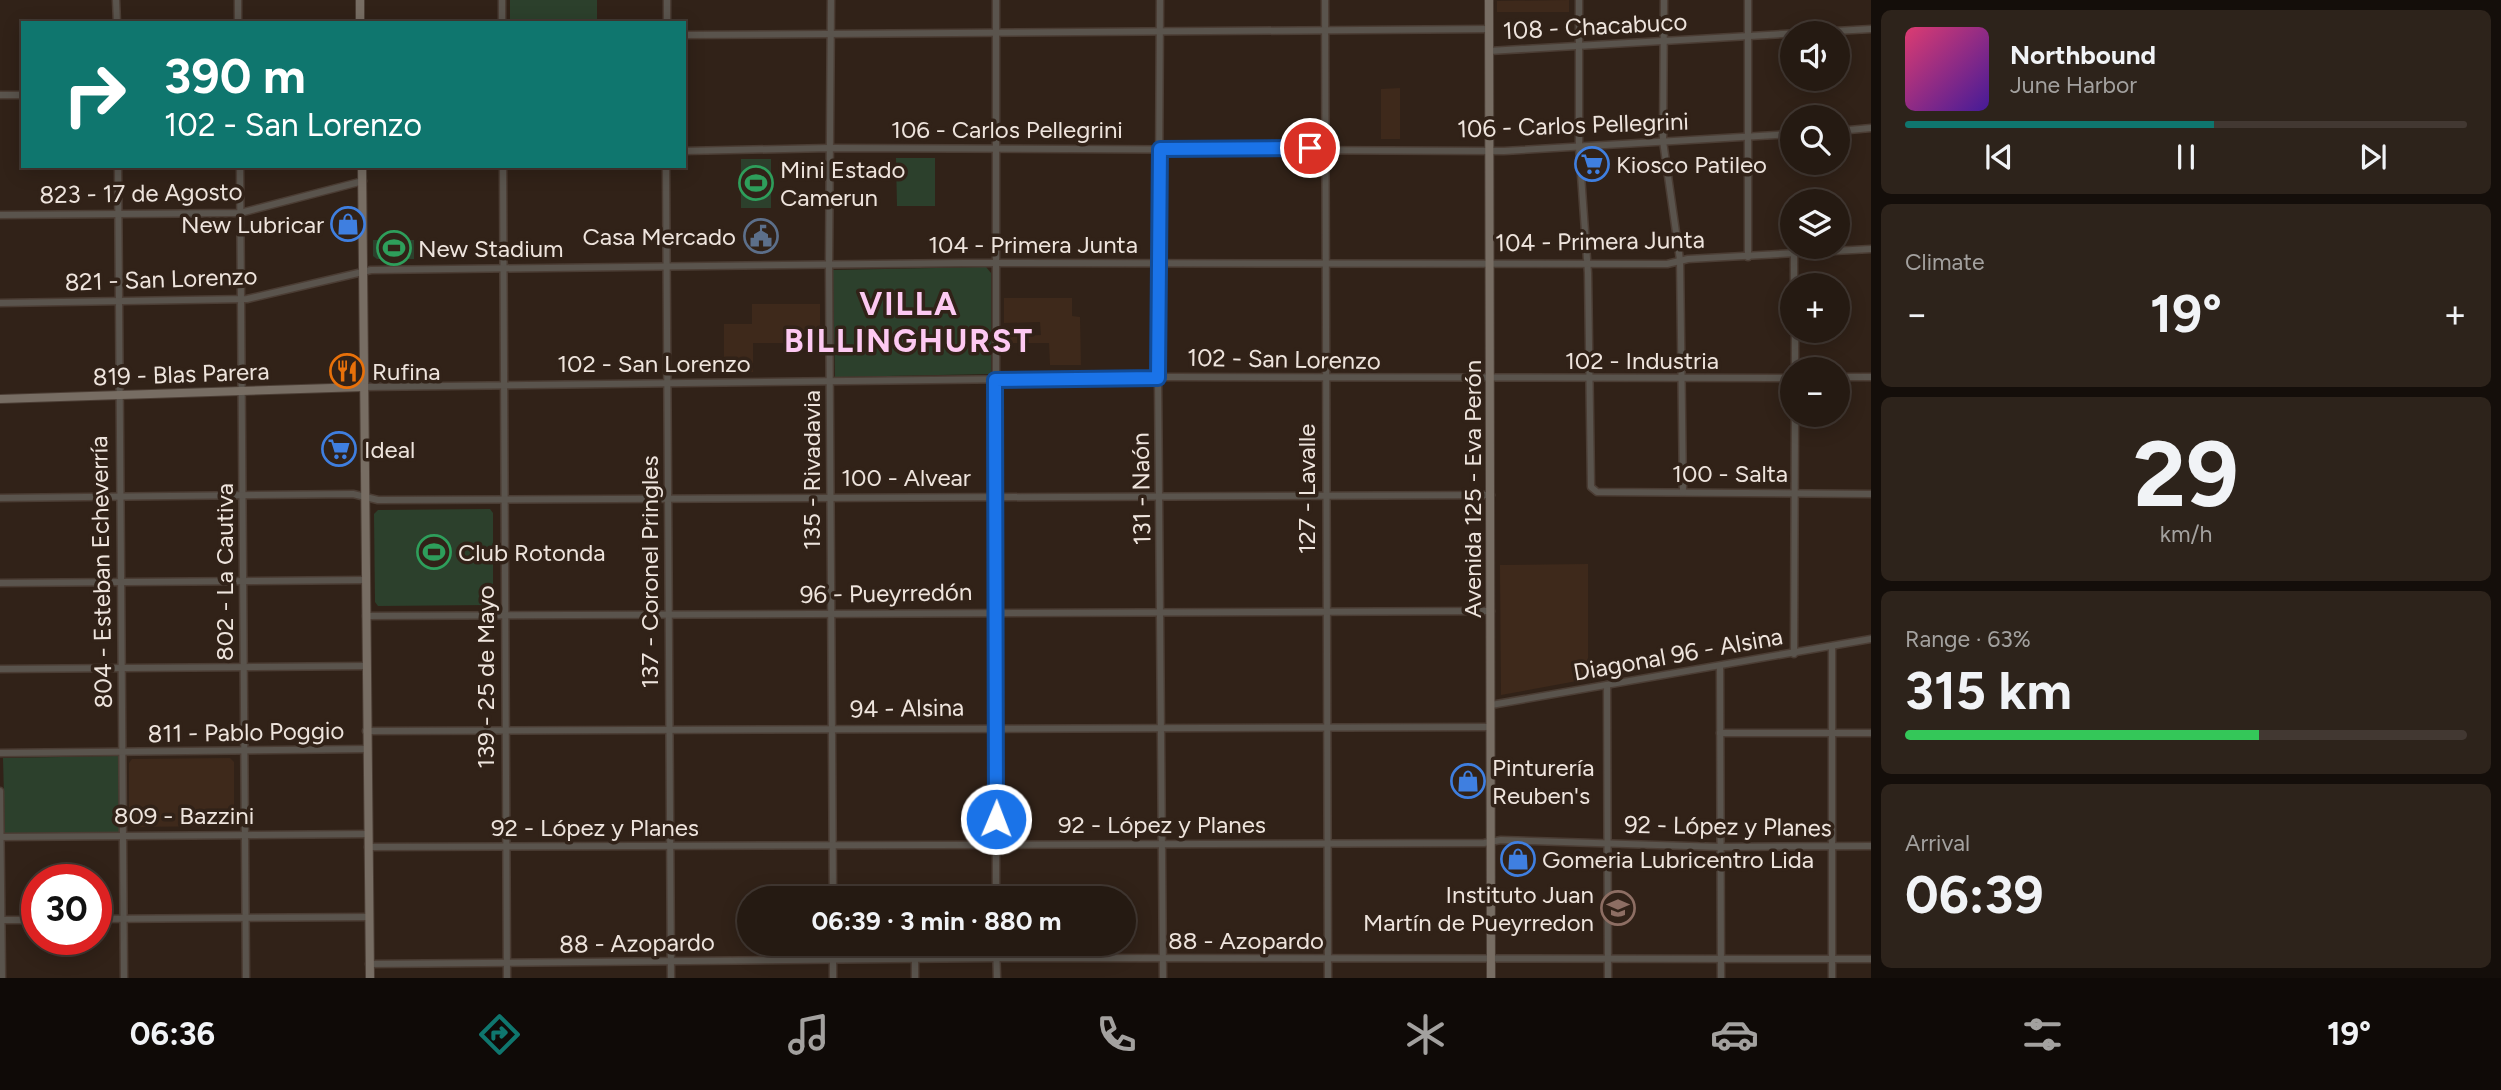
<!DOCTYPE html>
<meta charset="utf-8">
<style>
:root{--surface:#251a12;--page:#2d231b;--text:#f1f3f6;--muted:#a3a19f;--line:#423832;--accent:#0f766e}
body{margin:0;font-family:Figtree,sans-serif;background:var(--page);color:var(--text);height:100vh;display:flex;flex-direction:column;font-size:26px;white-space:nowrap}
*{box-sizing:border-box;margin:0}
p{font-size:23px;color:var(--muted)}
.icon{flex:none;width:38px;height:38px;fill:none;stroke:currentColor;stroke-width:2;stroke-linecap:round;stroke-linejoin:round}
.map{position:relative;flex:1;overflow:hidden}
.drawer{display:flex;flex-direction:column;gap:10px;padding:10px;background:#140e0a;width:630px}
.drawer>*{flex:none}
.guide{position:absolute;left:21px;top:21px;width:665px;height:147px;border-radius:0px;box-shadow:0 4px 18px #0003,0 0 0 2px var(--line);background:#0f766e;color:#fff;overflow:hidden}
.fabs{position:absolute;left:1780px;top:21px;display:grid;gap:14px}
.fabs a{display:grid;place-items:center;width:70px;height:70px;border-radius:50%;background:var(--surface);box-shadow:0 4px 18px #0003,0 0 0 2px var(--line);font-size:35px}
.speed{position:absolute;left:21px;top:864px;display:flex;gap:14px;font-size:35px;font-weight:700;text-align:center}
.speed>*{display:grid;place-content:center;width:91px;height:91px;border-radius:50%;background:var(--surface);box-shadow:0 4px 18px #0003,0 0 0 2px var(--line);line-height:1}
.speed .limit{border:10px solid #d22;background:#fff;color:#111}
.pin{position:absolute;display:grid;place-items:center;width:60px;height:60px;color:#fff;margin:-30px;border:4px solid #fff;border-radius:50%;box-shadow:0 2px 7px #0007}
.me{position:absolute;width:77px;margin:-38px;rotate:1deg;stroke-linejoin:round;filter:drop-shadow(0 0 5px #0008)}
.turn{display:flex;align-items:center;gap:24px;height:147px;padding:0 28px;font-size:32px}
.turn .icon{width:91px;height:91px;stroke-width:2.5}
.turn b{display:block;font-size:49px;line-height:60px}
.big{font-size:52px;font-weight:700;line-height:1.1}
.drawer .tile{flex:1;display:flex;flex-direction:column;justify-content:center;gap:10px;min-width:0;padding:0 24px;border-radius:10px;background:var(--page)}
.drawer .dial{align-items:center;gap:0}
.dial b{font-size:91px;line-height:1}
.song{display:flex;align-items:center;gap:21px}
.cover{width:84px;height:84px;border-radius:10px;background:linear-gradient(135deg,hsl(340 70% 55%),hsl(260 70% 35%))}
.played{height:7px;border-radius:4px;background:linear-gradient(90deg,var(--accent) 55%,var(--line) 55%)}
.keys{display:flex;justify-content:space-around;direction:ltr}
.heat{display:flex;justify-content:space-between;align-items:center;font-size:38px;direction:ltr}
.charge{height:10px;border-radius:5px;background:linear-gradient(90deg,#34c759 63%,var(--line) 0)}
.trip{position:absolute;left:737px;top:886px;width:399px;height:70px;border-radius:35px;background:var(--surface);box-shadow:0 4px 18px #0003,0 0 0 2px var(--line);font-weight:700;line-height:70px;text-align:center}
.menu{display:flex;height:112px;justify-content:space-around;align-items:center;background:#0f0a07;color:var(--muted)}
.menu .icon{width:49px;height:49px}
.menu .on{color:var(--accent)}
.menu b{font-size:32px;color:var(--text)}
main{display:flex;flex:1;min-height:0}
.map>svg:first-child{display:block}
.built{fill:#3e291b}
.green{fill:#2c402c}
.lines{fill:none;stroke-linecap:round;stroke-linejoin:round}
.street-casing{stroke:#4b3d34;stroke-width:9}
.secondary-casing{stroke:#4b3d34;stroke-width:10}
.street{stroke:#5a544d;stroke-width:6}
.secondary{stroke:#776d63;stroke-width:8}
.route-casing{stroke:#114b97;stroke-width:18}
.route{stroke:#1a73e8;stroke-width:12}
.labels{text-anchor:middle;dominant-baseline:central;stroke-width:7;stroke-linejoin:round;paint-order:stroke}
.street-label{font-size:24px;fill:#eee4dd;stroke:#312218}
.poi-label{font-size:24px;fill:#eee4dd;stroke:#312218;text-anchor:start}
.district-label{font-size:32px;font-weight:bold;letter-spacing:2px;fill:#fdc9f2;stroke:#312218}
</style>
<main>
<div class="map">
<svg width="1871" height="978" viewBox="0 0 1871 978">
<rect width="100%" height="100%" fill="#312218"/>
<g class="built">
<polygon points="1569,0 1569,12 1497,12 1497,1"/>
<polygon points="1400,88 1400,139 1381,139 1381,89"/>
<polygon points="1004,298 1072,298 1072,316 1080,317 1081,365 1050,365 1049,343 1005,343 1004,337 1041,335 1040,322 1004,323"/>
<polygon points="752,304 820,304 820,343 753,343 753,372 724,372 724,324 752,324"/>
<polygon points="1588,564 1588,679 1501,695 1500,565"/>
<polygon points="230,758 234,762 234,822 231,826 133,827 129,823 129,763 132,759"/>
</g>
<g class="green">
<rect x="510" y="0" width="87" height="23"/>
<polygon points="896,158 935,158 935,206 897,206"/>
<rect x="741" y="159" width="30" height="49"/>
<polygon points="373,240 414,240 414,259 377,259 373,256"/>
<polygon points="986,267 991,273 991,374 835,377 833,270"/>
<polygon points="490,509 493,513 493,602 490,605 378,606 375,602 374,514 378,510"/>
<polygon points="118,756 119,832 5,833 3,758"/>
</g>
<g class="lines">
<g class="street-casing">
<g id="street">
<polyline points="116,0 117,23"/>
<polyline points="238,0 238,23"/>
<polyline points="502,0 502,23"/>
<polyline points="667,0 667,23"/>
<polyline points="831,0 829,266 833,898"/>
<polyline points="1160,0 1158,378 1163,978"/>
<polyline points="1325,0 1328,978"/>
<polyline points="1579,0 1579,147 1588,273 1591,487 1597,492 1871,494"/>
<polyline points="1664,0 1663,141 1680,260 1683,492"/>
<polyline points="684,35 1489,29"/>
<polyline points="1489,51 1871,29"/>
<polyline points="0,95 23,95"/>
<polyline points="1838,131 1871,128"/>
<polyline points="684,151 830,148 1504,151 1792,134"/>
<polyline points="118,166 124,978"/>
<polyline points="240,166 246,978"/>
<polyline points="503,166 507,978"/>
<polyline points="666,166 671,978"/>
<polyline points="0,215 240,213 363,181"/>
<polyline points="1794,254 1794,285"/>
<polyline points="1748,257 1748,0"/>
<polyline points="0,303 247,299 371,270 962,263 1667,264 1688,259 1871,249"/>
<polyline points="1795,331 1795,369"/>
<polyline points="1838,377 1871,377"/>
<polyline points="363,387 1170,377 1792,378"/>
<polyline points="0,498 353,494 378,500 1491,495"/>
<polyline points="0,583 365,580"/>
<polyline points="366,616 1491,611"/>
<polyline points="1794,654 1795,415"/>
<polyline points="1720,666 1721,978"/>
<polyline points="0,669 365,666"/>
<polyline points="1607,685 1608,978"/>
<polyline points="1491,705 1871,639"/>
<polyline points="366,731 1490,727"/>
<polyline points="1720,733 1871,733"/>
<polyline points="0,753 367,749"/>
<polyline points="0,791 2,978"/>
<polyline points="0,837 368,834"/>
<polyline points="368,847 1484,843 1501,840 1720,847 1871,846"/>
<polyline points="996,898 996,0"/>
<polyline points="96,919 369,917"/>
<polyline points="0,920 37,920"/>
<polyline points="833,943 833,978"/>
<polyline points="996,943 997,978"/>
<polyline points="915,959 915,978"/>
<polyline points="369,964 996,958 1871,959"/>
<polyline points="1832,978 1832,647"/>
</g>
</g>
<g class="secondary-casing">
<g id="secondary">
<polyline points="1489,0 1491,978"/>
<polyline points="360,23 360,0"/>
<polyline points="362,166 370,978"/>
<polyline points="0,399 363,387"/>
</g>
</g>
<use href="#street" class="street"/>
<use href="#secondary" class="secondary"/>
</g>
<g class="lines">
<g class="route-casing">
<polyline id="route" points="996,819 995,380 1158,378 1160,149 1310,148"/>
</g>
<use href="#route" class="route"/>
</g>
<defs>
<g id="supermarket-ring" transform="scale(1.75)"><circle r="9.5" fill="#312218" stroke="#3f7fe0" stroke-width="1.5"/><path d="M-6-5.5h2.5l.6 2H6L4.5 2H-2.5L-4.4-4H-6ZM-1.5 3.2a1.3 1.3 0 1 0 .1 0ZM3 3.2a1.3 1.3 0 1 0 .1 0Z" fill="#3f7fe0"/></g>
<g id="stadium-ring" transform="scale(1.75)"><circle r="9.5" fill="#312218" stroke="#2e9e5b" stroke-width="1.5"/><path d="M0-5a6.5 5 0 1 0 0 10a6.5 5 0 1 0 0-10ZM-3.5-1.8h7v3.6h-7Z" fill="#2e9e5b"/></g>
<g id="shop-ring" transform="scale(1.75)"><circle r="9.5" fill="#312218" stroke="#3f7fe0" stroke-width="1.5"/><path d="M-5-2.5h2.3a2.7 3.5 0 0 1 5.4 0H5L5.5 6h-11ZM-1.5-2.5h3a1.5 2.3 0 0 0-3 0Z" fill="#3f7fe0"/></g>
<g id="civic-ring" transform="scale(1.75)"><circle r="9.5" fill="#312218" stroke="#5c6f8a" stroke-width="1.5"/><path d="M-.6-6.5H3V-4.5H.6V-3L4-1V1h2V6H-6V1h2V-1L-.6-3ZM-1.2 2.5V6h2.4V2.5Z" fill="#5c6f8a"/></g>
<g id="restaurant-ring" transform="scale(1.75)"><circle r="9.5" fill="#312218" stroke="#e8710a" stroke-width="1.5"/><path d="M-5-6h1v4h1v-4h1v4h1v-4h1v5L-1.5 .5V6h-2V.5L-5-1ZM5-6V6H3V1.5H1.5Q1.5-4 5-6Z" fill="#e8710a"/></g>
<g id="school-ring" transform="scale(1.75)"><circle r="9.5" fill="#312218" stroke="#8d6e63" stroke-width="1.5"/><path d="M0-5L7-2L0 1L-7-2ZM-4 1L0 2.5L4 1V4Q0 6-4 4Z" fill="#8d6e63"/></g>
</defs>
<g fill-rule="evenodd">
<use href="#supermarket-ring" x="1592" y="164"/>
<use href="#stadium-ring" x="756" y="183"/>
<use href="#shop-ring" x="348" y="224"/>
<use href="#civic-ring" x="761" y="236"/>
<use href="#stadium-ring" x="394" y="248"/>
<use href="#restaurant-ring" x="347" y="371"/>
<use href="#supermarket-ring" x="339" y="449"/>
<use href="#stadium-ring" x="434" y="552"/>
<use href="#shop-ring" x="1468" y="781"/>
<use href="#shop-ring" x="1518" y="859"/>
<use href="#school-ring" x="1618" y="908"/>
</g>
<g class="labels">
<g class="street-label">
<text transform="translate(1595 26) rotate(-3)">108 - Chacabuco</text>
<text transform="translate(1573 125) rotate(-2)">106 - Carlos Pellegrini</text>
<text x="1007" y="129">106 - Carlos Pellegrini</text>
<text transform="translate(141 193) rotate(-1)">823 - 17 de Agosto</text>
<text transform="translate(1600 241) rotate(-1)">104 - Primera Junta</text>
<text x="1033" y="244">104 - Primera Junta</text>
<text transform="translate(161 279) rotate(-2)">821 - San Lorenzo</text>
<text transform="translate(1284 359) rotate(1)">102 - San Lorenzo</text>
<text x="1642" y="360">102 - Industria</text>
<text x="654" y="363">102 - San Lorenzo</text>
<text transform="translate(181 374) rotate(-2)">819 - Blas Parera</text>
<text transform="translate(811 470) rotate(-90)">135 - Rivadavia</text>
<text x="1730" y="473">100 - Salta</text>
<text x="906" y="477">100 - Alvear</text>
<text transform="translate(1141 489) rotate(-91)">131 - Naón</text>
<text transform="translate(1306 489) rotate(-90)">127 - Lavalle</text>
<text transform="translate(1472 489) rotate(-90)">Avenida 125 - Eva Perón</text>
<text transform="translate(101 572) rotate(-91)">804 - Esteban Echeverría</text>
<text transform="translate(224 572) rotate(-90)">802 - La Cautiva</text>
<text transform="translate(649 572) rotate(-90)">137 - Coronel Pringles</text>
<text transform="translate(886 593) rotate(-1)">96 - Pueyrredón</text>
<text transform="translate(1678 654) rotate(-10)">Diagonal 96 - Alsina</text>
<text transform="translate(485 677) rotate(-90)">139 - 25 de Mayo</text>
<text transform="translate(907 708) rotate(-1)">94 - Alsina</text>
<text transform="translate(246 732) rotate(-1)">811 - Pablo Poggio</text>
<text x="184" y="815">809 - Bazzini</text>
<text x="1162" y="824">92 - López y Planes</text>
<text transform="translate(1728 826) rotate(1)">92 - López y Planes</text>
<text x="595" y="827">92 - López y Planes</text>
<text x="1246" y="940">88 - Azopardo</text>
<text transform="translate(637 943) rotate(-1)">88 - Azopardo</text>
</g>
<g class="poi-label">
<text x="1616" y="164">Kiosco Patileo</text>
<text x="780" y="169">Mini Estado<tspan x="780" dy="28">Camerun</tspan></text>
<text x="324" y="224" text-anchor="end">New Lubricar</text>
<text x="736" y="236" text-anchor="end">Casa Mercado</text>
<text x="418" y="248">New Stadium</text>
<text x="372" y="371">Rufina</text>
<text x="364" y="449">Ideal</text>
<text x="458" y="552">Club Rotonda</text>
<text x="1492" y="767">Pinturería<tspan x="1492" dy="28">Reuben's</tspan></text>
<text x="1542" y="859">Gomeria Lubricentro Lida</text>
<text x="1594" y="894" text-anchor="end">Instituto Juan<tspan x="1594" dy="28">Martín de Pueyrredon</tspan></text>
</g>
<g class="district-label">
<text x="909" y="304">VILLA<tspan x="909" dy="37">BILLINGHURST</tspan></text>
</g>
</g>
</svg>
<div class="fabs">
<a><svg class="icon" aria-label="sound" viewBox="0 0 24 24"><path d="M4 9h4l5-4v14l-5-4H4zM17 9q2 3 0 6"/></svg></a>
<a><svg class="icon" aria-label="search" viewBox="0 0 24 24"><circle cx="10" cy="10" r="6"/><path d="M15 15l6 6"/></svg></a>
<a><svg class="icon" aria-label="layers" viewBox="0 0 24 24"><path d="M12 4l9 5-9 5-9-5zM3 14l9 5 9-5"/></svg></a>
<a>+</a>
<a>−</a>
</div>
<div class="speed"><div class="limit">30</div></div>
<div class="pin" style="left:1310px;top:148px;background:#d93025"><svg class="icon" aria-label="arrive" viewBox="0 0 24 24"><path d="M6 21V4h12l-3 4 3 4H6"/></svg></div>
<svg class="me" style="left:996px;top:819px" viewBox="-20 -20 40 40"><circle r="17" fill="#1a73e8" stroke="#fff" stroke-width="3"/><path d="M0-11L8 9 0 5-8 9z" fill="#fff"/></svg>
<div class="trip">06:39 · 3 min · 880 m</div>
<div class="guide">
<div class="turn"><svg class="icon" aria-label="right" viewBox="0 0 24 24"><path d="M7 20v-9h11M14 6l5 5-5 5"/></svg><div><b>390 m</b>102 - San Lorenzo</div></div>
</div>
</div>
<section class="drawer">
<div class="tile">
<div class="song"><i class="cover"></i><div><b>Northbound</b><p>June Harbor</p></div></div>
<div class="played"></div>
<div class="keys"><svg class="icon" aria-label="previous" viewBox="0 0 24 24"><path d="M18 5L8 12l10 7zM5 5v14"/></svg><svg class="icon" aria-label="pause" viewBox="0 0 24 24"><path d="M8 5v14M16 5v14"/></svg><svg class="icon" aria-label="next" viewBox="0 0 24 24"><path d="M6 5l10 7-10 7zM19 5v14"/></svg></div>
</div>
<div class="tile"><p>Climate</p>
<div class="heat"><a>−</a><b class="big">19°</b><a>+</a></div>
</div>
<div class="tile dial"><b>29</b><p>km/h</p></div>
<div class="tile"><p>Range · 63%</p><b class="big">315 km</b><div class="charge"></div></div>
<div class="tile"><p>Arrival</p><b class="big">06:39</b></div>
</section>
</main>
<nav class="menu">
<b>06:36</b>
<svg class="icon on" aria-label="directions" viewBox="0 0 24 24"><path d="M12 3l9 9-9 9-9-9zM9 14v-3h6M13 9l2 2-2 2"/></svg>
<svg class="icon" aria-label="music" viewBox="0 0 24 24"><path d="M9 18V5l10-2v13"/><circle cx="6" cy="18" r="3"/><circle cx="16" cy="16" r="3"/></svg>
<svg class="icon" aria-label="phone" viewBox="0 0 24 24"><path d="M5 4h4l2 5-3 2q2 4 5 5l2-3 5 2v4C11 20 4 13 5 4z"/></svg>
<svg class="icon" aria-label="climate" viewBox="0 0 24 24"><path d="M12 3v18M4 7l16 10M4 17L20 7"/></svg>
<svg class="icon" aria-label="car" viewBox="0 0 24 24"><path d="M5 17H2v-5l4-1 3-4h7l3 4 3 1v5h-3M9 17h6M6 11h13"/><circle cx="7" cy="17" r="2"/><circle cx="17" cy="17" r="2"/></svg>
<svg class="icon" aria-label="filters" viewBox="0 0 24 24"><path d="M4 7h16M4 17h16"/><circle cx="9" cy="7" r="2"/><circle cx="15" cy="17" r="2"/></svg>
<b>19°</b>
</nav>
